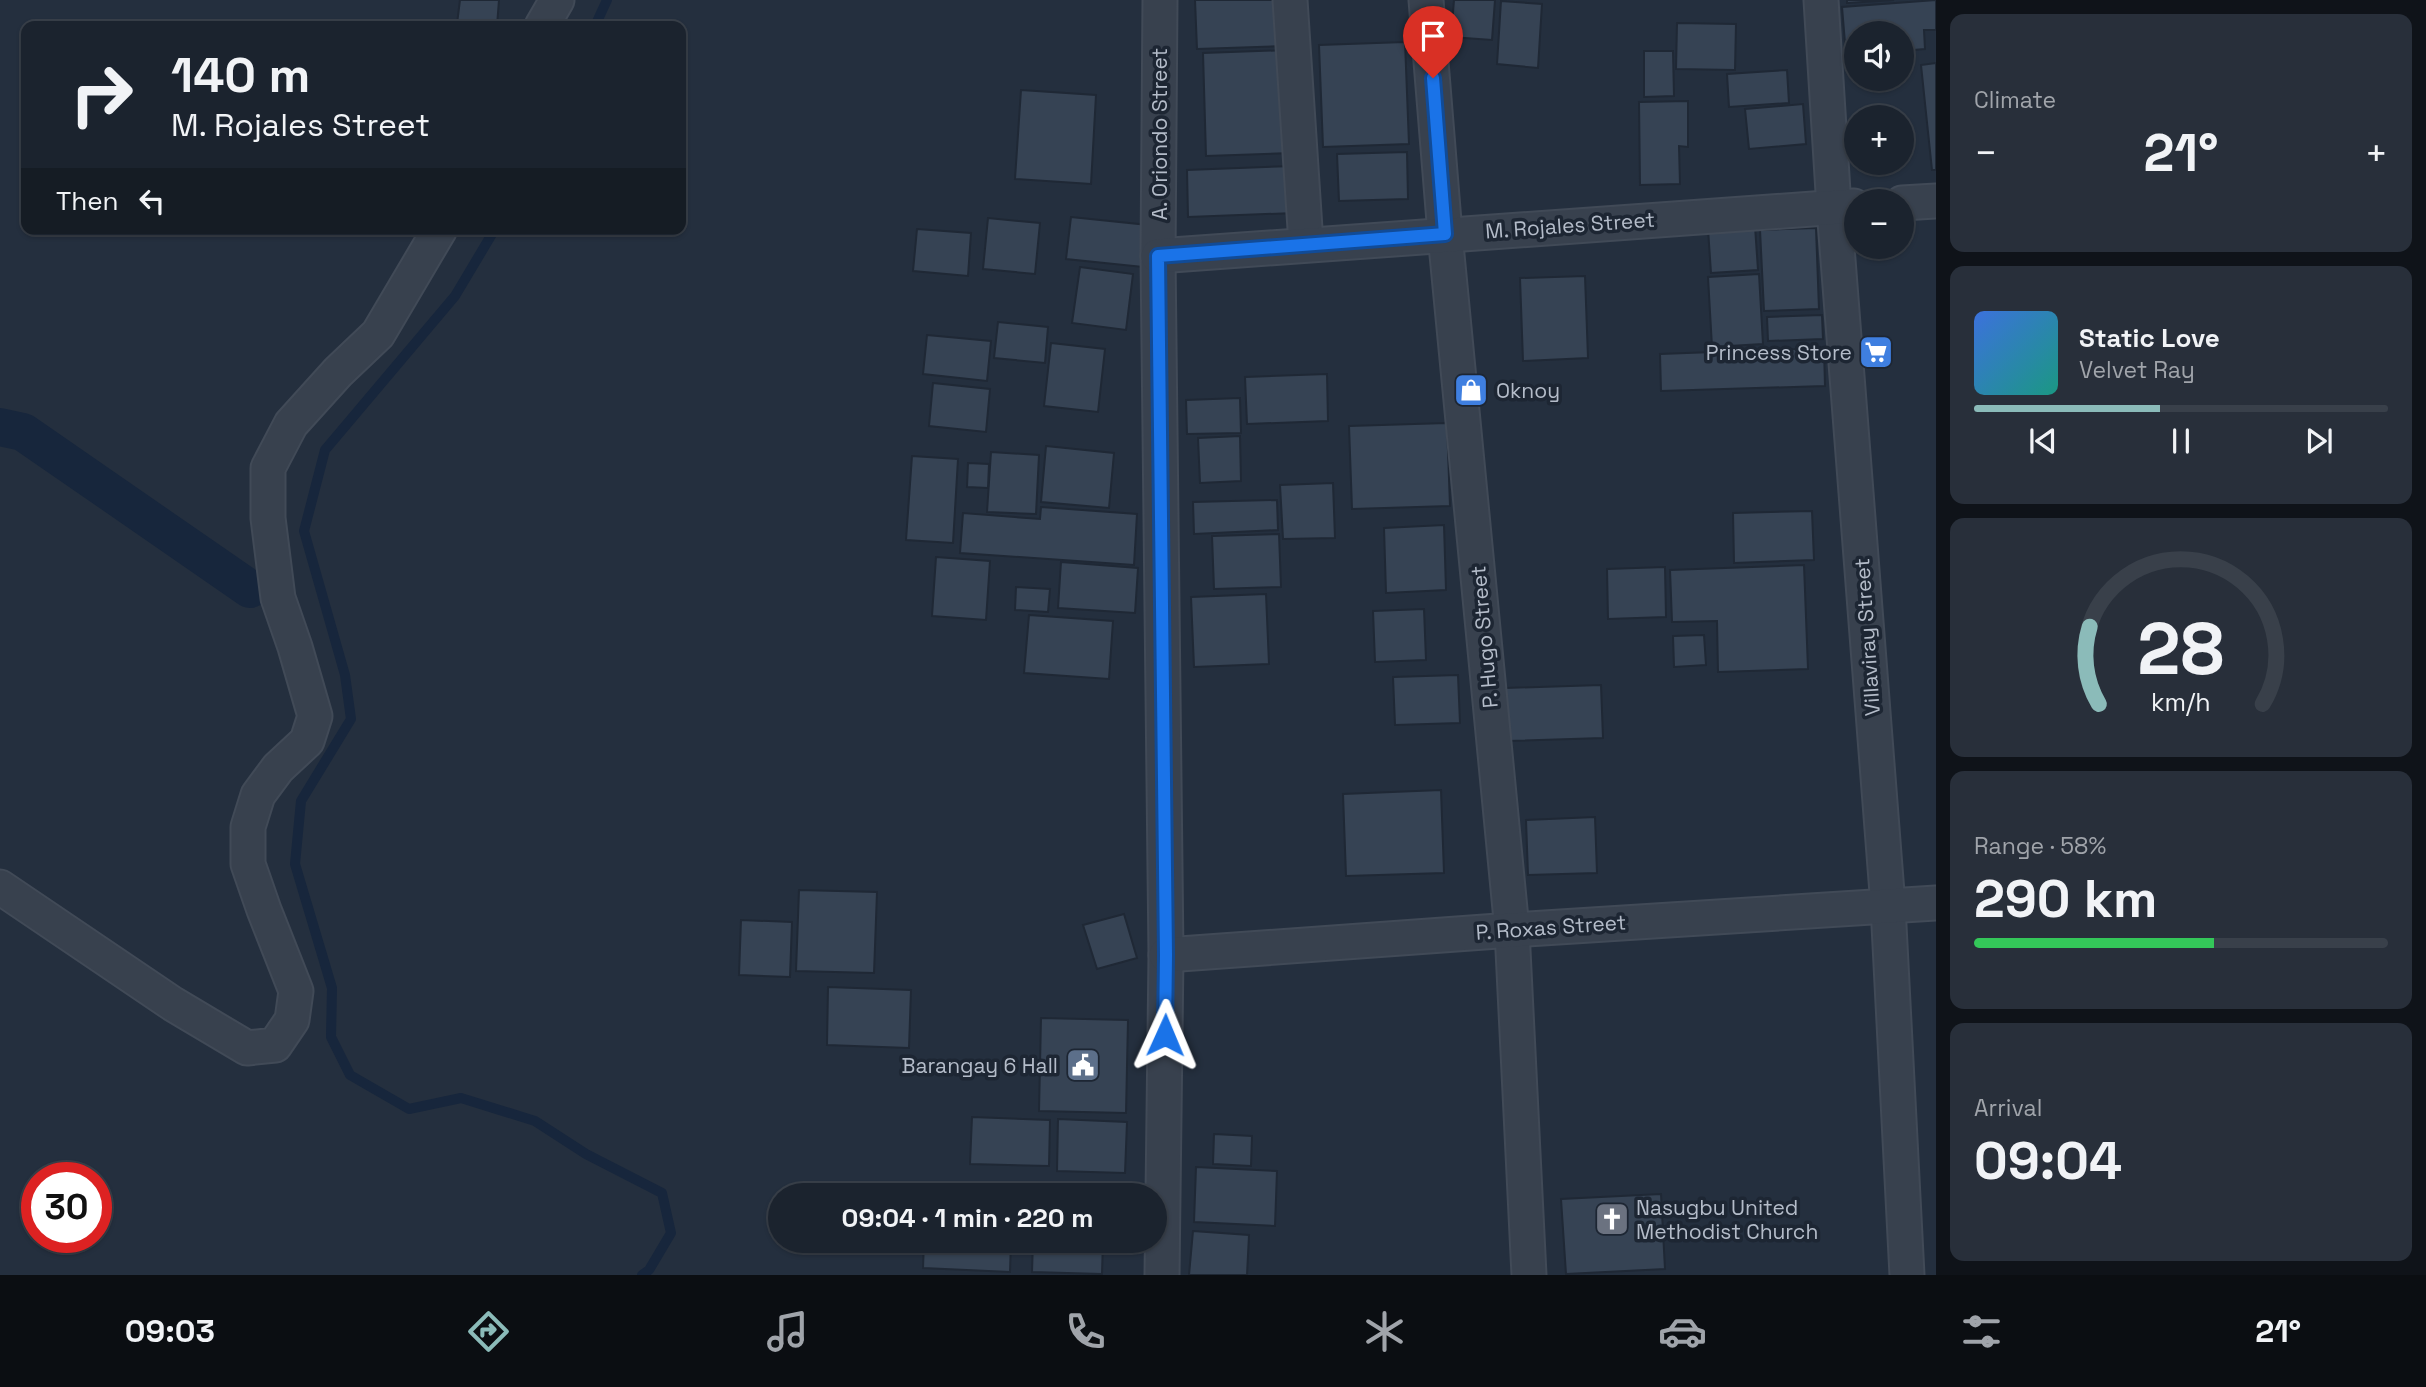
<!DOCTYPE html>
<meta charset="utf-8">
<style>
:root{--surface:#1b232e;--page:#282f3a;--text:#f1f3f6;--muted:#a0a4aa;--line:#39404a;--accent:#8bbbb9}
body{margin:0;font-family:"Space Grotesk",sans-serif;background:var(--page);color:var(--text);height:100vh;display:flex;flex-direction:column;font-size:26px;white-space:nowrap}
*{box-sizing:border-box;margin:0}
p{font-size:23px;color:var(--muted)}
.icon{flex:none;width:38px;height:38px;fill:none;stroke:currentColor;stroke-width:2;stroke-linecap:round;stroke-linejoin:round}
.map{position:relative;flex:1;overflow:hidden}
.panel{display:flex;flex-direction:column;gap:14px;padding:14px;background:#0f1319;width:490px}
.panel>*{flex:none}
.banner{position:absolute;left:21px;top:21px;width:665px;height:214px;border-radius:14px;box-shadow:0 2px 5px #0004,0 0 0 2px var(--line);background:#1b232e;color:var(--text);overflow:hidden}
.buttons{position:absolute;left:1844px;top:21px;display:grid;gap:14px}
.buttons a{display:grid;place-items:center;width:70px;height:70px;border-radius:50%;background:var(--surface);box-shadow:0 2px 5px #0004,0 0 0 2px var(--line);font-size:35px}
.speed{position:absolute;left:21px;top:1162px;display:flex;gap:14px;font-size:35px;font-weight:700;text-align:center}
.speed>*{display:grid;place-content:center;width:91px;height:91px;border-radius:50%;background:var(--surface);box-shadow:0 2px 5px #0004,0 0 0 2px var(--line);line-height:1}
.speed .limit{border:10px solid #d22;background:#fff;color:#111}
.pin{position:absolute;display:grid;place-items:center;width:60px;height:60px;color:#fff;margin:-72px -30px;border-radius:50% 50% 50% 0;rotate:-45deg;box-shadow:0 0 7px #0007}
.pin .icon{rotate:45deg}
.me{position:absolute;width:77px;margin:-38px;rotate:1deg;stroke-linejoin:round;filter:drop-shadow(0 0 5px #0008)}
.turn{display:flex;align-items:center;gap:24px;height:147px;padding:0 35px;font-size:32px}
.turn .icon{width:91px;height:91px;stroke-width:2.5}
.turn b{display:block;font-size:49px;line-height:60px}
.then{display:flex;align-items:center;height:66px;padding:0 35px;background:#0003;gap:14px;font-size:26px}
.big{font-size:52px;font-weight:800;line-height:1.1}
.panel .card{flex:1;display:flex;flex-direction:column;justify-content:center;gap:10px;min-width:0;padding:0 24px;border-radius:14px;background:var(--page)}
.panel .dial{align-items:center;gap:0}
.dial svg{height:182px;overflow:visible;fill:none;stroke:var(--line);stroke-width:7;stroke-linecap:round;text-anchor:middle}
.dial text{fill:var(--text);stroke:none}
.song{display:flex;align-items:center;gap:21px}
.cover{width:84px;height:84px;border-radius:10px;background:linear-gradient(135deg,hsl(220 70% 55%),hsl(170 70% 35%))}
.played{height:7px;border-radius:4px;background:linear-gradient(90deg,var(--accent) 45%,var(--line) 45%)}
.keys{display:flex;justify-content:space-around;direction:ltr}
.heat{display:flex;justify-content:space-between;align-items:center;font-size:38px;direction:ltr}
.charge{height:10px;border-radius:5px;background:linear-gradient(90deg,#34c759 58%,var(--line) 0)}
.trip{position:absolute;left:768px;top:1183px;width:399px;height:70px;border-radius:35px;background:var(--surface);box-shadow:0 2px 5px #0004,0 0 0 2px var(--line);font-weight:800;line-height:70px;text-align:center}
.menu{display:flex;height:112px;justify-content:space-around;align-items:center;background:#0b0e12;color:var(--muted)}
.menu .icon{width:49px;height:49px}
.menu .current{color:var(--accent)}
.menu b{font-size:32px;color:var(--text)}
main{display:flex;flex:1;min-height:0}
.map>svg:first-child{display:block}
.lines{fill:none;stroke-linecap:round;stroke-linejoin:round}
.stream{stroke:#17263c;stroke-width:10}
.canal{stroke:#17263c;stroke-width:38}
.building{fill:#364354;stroke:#1f2835;stroke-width:2}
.minor-casing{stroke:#414a57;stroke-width:37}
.minor{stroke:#38414e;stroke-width:33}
.route-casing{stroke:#114b97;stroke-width:18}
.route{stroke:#1a73e8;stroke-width:12}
.labels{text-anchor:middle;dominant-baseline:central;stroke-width:7;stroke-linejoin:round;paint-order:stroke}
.street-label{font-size:21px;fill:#b4bcc9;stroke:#1d2633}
.poi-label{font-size:21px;fill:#b4bcc9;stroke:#1d2633;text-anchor:end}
</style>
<main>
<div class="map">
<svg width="1936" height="1275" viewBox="0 0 1936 1275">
<rect width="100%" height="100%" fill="#242f3e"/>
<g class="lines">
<g class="stream">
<polyline points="595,26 607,0"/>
<polyline points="495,229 455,296 325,450 304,531 345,675 351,719 301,801 295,864 332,988 331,1037 350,1075 409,1109 461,1098 535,1121 586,1154 662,1193 671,1233 649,1270 642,1275"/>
</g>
<polyline class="canal" points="0,427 23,432 250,589"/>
</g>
<g class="building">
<polygon points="460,0 499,0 497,26 457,24"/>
<polygon points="1195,0 1284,0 1286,46 1197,49"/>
<polygon points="1454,0 1495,0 1492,40 1451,37"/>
<polygon points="1847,0 1894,0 1847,3"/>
<polygon points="1936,0 1936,30 1924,30 1925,49 1902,51 1902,33 1857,33 1857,54 1846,55 1842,7"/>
<polygon points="1501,1 1542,4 1538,68 1497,64"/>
<polygon points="1677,23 1736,24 1735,70 1676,69"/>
<polygon points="1405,42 1409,144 1323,147 1319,45"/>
<polygon points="1288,50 1292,153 1206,156 1203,53"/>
<polygon points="1644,51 1673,51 1674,96 1644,97"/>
<polygon points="1936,63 1936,170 1932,170 1921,65"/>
<polygon points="1787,70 1789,103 1729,107 1727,74"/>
<polygon points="1021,90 1096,95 1091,184 1015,179"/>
<polygon points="1688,101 1688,147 1679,146 1680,184 1640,185 1639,102"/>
<polygon points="1803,104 1806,144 1749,149 1745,109"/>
<polygon points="1407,152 1408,199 1339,201 1337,154"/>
<polygon points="1293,166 1295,213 1188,217 1187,170"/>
<polygon points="1071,217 1148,225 1143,267 1066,259"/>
<polygon points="988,218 1040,223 1035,274 983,269"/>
<polygon points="1755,226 1758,270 1711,273 1708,229"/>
<polygon points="1816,228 1819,309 1764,311 1760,230"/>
<polygon points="917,229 971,233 968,276 913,271"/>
<polygon points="1080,267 1133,274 1126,330 1072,323"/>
<polygon points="1759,274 1763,344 1712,347 1708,277"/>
<polygon points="1585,276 1588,358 1523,361 1520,278"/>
<polygon points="1822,315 1823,339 1768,341 1767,317"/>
<polygon points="998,322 1048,327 1045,363 994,358"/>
<polygon points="927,335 991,341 987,381 923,374"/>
<polygon points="1051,343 1105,349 1098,412 1044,406"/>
<polygon points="1824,348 1825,386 1661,391 1660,354"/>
<polygon points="1327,374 1328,421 1247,424 1245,377"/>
<polygon points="933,383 990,389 986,432 929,426"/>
<polygon points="1240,398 1241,433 1187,434 1186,400"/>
<polygon points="1447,423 1450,506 1352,509 1349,426"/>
<polygon points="1240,436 1241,481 1200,483 1198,438"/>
<polygon points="1046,446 1114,453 1109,508 1041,502"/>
<polygon points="991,452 1039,455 1036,514 987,512"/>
<polygon points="912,456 958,459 953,543 906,540"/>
<polygon points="968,463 989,464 988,488 967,487"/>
<polygon points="1333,483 1335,538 1283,539 1280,485"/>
<polygon points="1277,500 1278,530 1194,534 1193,502"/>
<polygon points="1041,507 1137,514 1134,565 960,553 963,513 1040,519"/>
<polygon points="1812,511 1814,560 1734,563 1733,513"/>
<polygon points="1444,525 1446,590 1386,593 1384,528"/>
<polygon points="1279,534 1281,587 1214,589 1212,536"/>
<polygon points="936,557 990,561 986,620 932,616"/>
<polygon points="1061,562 1138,568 1135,613 1058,608"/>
<polygon points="1804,565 1808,669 1718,672 1717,621 1672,622 1670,570"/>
<polygon points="1665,567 1666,617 1608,619 1607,569"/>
<polygon points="1016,587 1050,589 1048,612 1015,610"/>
<polygon points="1266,594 1269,664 1194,667 1191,597"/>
<polygon points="1424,609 1426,660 1375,662 1373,611"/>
<polygon points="1029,615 1113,621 1109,679 1024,673"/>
<polygon points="1704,635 1706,665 1674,667 1673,636"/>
<polygon points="1458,675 1460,723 1395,725 1393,677"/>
<polygon points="1601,685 1603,738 1507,741 1505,688"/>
<polygon points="1441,790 1444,873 1346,876 1343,794"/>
<polygon points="1595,817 1597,873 1528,875 1526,820"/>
<polygon points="799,890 877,892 874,973 796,971"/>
<polygon points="1124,914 1137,958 1097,969 1083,925"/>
<polygon points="741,920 792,922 790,977 739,975"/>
<polygon points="828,987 911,990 909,1048 827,1045"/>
<polygon points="1041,1018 1128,1020 1126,1113 1039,1111"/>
<polygon points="972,1117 1050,1120 1049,1166 970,1164"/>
<polygon points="1058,1119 1127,1122 1125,1173 1057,1171"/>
<polygon points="1214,1134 1252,1136 1251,1166 1213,1164"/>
<polygon points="1196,1167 1277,1171 1275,1226 1194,1222"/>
<polygon points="1661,1194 1665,1269 1566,1274 1561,1199"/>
<polygon points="1193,1231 1249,1235 1247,1275 1189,1275"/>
<polygon points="924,1241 1011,1241 1010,1272 923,1268"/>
<polygon points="1033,1241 1103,1241 1102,1274 1032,1272"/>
</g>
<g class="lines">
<g class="minor-casing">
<g id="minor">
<polyline points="1160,0 1158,256 1166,955 1162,1275"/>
<polyline points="1290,0 1306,244"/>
<polyline points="1426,0 1445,234 1512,930 1529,1275"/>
<polyline points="1821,0 1834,208 1888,906 1907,1275"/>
<polyline points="542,26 557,0"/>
<polyline points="1902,203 1936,201"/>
<polyline points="1158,256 1854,206"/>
<polyline points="0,887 173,1004 247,1048 275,1045 292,1020 296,991 264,910 248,864 248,827 258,795 278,768 307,741 315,716 295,647 278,598 268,518 268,468 291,424 338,372 378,334 440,229"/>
<polyline points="1166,955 1512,930 1936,903"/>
</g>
</g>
<use href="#minor" class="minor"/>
</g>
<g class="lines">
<g class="route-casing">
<polyline id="route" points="1165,1035 1166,955 1158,256 1445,234 1433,78"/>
</g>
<use href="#route" class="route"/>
</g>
<defs>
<g id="supermarket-square" transform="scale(1.75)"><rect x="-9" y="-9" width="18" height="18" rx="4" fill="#3f7fe0" stroke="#1d2633"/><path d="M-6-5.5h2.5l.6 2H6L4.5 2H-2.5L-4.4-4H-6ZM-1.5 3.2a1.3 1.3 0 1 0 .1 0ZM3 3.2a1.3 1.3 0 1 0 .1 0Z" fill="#fff"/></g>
<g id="shop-square" transform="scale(1.75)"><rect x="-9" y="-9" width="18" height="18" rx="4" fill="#3f7fe0" stroke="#1d2633"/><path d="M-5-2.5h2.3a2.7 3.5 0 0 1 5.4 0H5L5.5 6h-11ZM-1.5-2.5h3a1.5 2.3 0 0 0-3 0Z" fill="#fff"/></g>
<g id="civic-square" transform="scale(1.75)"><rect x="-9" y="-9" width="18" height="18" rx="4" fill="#5c6f8a" stroke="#1d2633"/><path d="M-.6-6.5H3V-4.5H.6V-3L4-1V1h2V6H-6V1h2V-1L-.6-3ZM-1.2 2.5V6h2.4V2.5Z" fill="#fff"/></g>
<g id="church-square" transform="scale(1.75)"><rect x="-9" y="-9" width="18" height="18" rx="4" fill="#6b7280" stroke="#1d2633"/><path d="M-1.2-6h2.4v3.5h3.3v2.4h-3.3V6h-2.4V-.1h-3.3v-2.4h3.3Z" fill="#fff"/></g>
</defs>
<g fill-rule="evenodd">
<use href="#supermarket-square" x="1876" y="352"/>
<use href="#shop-square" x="1471" y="390"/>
<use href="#civic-square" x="1083" y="1065"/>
<use href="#church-square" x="1612" y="1219"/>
</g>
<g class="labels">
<g class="street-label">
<text transform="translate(1159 134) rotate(-90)">A. Oriondo Street</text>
<text transform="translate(1570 225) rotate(-4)">M. Rojales Street</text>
<text transform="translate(1484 637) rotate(-95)">P. Hugo Street</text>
<text transform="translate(1867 637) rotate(-94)">Villaviray Street</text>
<text transform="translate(1551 927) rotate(-4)">P. Roxas Street</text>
</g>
<g class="poi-label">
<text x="1852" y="352">Princess Store</text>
<text x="1496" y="390" text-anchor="start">Oknoy</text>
<text x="1058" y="1065">Barangay 6 Hall</text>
<text x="1636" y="1207" text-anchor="start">Nasugbu United<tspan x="1636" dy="24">Methodist Church</tspan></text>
</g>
</g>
</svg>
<div class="buttons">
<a><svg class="icon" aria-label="sound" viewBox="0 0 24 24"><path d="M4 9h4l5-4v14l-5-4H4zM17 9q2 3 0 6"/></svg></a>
<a>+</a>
<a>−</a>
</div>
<div class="speed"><div class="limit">30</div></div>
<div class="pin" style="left:1433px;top:78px;background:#d93025"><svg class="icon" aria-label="arrive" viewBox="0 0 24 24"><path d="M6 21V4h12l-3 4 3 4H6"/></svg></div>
<svg class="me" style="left:1165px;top:1035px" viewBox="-20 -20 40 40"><path d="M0-17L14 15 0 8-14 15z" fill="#1a73e8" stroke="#fff" stroke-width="4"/></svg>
<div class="trip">09:04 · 1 min · 220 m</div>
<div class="banner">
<div class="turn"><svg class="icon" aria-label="right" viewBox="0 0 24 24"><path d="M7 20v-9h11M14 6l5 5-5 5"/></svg><div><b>140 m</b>M. Rojales Street</div></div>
<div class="then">Then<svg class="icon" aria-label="left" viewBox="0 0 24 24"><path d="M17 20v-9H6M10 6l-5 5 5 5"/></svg></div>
</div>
</div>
<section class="panel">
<div class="card"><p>Climate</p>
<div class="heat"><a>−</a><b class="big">21°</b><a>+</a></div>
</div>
<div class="card">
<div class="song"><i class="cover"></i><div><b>Static Love</b><p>Velvet Ray</p></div></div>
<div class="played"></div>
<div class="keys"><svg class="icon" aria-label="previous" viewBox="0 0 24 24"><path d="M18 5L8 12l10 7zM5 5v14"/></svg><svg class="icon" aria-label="pause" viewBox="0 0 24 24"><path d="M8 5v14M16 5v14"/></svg><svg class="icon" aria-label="next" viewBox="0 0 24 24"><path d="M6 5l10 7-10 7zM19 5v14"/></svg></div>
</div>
<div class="card dial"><svg viewBox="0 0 100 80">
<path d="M14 69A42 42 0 1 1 86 69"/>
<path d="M14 69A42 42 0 0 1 10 35" stroke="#8bbbb9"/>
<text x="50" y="56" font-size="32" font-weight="700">28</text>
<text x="50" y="72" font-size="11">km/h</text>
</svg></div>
<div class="card"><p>Range · 58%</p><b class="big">290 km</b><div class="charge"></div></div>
<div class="card"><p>Arrival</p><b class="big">09:04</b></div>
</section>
</main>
<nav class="menu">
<b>09:03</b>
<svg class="icon current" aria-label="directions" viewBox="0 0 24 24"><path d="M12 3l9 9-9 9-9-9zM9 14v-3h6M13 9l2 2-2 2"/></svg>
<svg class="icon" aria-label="music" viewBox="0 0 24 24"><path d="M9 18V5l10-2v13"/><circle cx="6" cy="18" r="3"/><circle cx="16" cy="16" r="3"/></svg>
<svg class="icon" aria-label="phone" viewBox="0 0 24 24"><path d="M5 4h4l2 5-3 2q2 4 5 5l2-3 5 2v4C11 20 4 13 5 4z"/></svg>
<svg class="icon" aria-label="climate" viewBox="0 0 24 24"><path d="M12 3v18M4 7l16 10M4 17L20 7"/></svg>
<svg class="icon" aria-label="car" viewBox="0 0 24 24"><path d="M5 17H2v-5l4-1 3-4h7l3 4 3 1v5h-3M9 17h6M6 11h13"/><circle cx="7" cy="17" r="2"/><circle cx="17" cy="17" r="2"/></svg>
<svg class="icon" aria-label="filters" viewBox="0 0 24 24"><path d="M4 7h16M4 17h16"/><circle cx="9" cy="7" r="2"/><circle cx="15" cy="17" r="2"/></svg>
<b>21°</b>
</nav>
